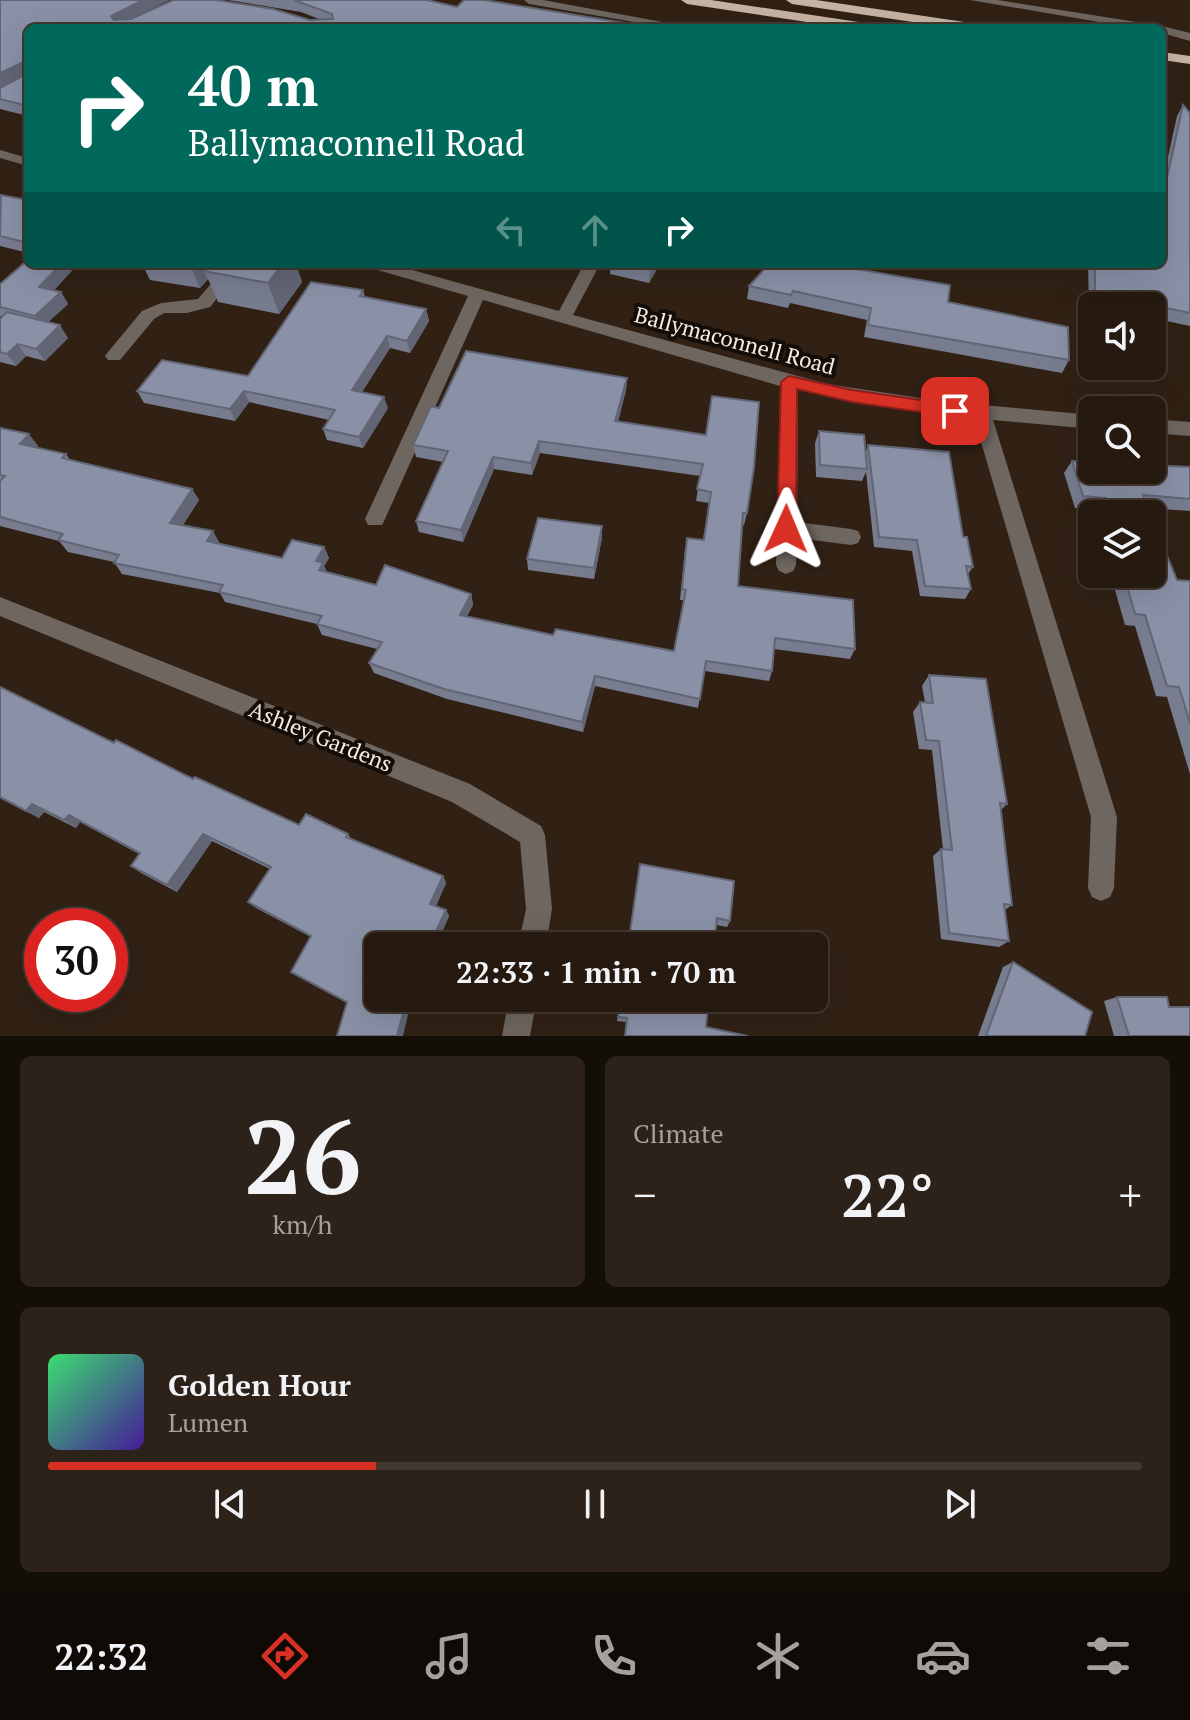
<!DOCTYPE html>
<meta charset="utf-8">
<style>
:root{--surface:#251910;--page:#2d2219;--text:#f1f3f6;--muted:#a3a09f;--line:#423830;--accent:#d93025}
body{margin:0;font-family:"PT Serif",serif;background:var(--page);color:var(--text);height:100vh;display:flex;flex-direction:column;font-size:30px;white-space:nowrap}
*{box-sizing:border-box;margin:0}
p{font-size:26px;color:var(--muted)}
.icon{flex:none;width:44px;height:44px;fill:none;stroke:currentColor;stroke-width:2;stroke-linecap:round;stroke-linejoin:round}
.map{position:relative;height:1036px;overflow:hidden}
.panel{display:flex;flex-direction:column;gap:20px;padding:20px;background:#140e09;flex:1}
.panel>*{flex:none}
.hud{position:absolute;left:24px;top:24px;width:1142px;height:244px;border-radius:12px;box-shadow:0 8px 32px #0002,0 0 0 2px var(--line);background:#00695c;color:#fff;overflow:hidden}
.controls{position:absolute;left:1078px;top:292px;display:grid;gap:16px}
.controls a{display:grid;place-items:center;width:88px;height:88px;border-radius:12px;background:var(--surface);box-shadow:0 8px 32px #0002,0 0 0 2px var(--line);font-size:40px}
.speed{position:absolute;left:24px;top:908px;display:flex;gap:16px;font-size:40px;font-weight:700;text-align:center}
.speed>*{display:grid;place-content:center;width:104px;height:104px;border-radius:50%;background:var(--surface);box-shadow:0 8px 32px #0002,0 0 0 2px var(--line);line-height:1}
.speed .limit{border:12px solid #d22;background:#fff;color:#111}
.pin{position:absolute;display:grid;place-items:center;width:68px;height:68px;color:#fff;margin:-34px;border-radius:16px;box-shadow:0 4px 12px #0006}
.me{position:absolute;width:88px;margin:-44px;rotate:1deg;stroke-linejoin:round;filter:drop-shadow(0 0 6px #0008)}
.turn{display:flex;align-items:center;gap:28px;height:168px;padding:0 32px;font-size:36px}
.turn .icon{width:104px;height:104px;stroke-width:2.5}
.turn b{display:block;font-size:56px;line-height:68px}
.lanes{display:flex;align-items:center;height:76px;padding:0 32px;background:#0003;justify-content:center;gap:40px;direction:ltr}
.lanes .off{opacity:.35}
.big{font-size:60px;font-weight:800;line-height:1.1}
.panel .tile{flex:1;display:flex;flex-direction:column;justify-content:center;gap:12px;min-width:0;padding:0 28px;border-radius:12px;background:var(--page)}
.panel .dial{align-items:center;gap:0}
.dial b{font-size:104px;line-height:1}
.song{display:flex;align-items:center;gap:24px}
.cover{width:96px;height:96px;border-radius:12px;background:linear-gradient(135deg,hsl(140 70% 55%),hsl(260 70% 35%))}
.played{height:8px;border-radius:4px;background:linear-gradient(90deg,var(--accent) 30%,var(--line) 30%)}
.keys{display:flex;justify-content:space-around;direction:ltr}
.heat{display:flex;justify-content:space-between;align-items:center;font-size:44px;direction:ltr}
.panel .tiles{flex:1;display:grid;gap:20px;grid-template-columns:1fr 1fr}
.tile:last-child{grid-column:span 2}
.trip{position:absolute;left:364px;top:932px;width:464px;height:80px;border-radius:12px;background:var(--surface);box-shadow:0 8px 32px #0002,0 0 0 2px var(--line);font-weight:800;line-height:80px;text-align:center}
.tab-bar{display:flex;height:128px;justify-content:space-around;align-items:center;background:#0f0a06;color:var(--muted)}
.tab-bar .icon{width:56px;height:56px}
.tab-bar .active{color:var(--accent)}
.tab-bar b{font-size:36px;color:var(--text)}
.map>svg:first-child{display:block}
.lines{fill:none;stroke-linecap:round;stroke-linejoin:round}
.service{fill:#6e665f;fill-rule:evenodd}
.minor{fill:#6e665f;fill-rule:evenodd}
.trunk{fill:#c6b3a4;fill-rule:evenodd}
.wall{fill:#777c8f}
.shaded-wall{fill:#616574}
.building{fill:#8a90a6;stroke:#616574;stroke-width:2}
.route{fill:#d93025;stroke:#8d1f18;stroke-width:2}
.labels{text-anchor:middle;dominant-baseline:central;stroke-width:8;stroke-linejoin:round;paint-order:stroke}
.street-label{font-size:22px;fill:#f6ebe3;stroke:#140d07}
</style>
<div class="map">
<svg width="1190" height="1036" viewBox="0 0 1190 1036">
<rect width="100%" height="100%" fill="#312115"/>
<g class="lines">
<polygon class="service" points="228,264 244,264 210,307 187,313 164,313 154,319 120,360 108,360 105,356 108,352 142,311 161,303 198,299"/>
<g class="minor">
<polygon points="524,0 543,0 695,28 669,28 529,4"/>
<polygon points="970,0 997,0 1162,26 1190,33 1190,41 1162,33 1162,28 1134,28"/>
<polygon points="0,150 28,158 28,166 0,158"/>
<polygon points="365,264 391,264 559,311 584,264 600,264 573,315 827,384 940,401 1092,415 1092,429 993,420 1117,817 1114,888 1110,897 1101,901 1092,897 1088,888 1091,817 974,418 865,403 798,390 797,522 851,529 858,531 861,537 858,543 851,545 797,538 796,565 793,571 786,574 779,571 776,565 780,386 483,300 385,519 382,525 368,525 365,519 468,296 367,267"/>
<polygon points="1152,419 1190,422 1190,436 1152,433"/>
<polygon points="0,597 470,784 541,826 545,835 552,909 546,946 518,946 526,909 520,842 452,802 0,616"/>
<polygon points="509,998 537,998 530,1036 502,1036"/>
</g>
<g class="trunk">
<polygon points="681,0 711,0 872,24 878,28 847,28 687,4"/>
<polygon points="786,0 816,0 978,24 984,28 953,28 792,4"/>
<polygon points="1162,52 1190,56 1190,64 1162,60"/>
</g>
</g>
<g class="wall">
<polygon points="0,0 137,17 310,20 319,19 301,12 228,0 427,0 457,7 656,28 28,28 28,116 0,109 0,99 23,76 0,88"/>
<polygon points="1183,105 1190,113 1190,326 1152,318 1152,306 1095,306 1089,305 1088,264 1162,264 1162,184 1177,116"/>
<polygon points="0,196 28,200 28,253 0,246"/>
<polygon points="28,264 78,264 54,290 61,292 68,304 48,322 68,338 45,361 26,356 16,366 0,362 0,319 2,317 0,316 0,284"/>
<polygon points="142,264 296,264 302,282 279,314 218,302 208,279 200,288 150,280"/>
<polygon points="497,264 515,264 512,268"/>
<polygon points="611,264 660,264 649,283 610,274"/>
<polygon points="749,286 948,302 1069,360 1062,373 864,337 867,320 790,303 788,308 747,299"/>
<polygon points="363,290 365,297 426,309 429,321 410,353 390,348 362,392 388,408 363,448 327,440 323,429 329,420 249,402 235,421 144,403 137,391 248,376"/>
<polygon points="627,378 626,390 618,422 706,435 747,513 744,525 742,525 738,586 855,649 850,659 774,649 772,671 769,681 705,671 698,708 595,686 583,732 447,699 374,673 369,663 377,649 322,635 317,624 225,602 220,593 122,574 114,562 68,552 59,541 0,526 0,428 38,446 36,448 66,454 70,460 192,489 199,500 183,525 219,542 219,543 282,558 324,547 329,558 324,566 327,573 376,585 471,594 473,605 467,616 553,635 674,651 684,600 680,600 685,549 703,540 709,503 696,501 700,476 540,453 532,475 494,469 463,542 419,532 416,521 443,462 416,457 413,445 439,408"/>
<polygon points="819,431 866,452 868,445 963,537 973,567 968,574 971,589 965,599 920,596 912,551 874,547 866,472 862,481 816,477 815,443"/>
<polygon points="1072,461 1190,467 1190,511 1148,508 1150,514 1098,514 1097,510 1075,508 1064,473"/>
<polygon points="602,538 594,579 528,570 527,559"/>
<polygon points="1115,574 1152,574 1177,580 1190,581 1190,774 1167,697 1156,696 1135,626 1125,625 1115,590 1118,586"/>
<polygon points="929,675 1007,804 1001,810 1012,905 1005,910 1009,941 999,947 941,939 933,856 941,849 943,849 932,750 919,749 913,712 920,702 925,702 922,686"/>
<polygon points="0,687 114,743 299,825 348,834 352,840 443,876 446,883 436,906 446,910 449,916 436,946 430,946 426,944 426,946 378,946 347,1003 298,976 291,972 311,937 256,908 248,902 270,869 212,841 177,892 141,873 131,866 139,854 80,822 76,828 44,812 39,818 0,798"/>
<polygon points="640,864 730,921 727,927 716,925"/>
<polygon points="1013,962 1085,1036 978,1036 1003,967"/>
<polygon points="1117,997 1169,1007 1190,1036 1114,1036 1104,1001"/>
<polygon points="621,998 709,998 626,1022 617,1021"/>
</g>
<g class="shaded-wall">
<polygon points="143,0 169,0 116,27 111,16"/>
<polygon points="23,62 28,73 0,88 0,73"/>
<polygon points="61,264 78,264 46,299 39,287"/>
<polygon points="190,264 219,264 204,271 208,279 200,288"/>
<polygon points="282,264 296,264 302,282 279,314 268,283"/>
<polygon points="654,264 660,264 649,283 650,270"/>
<polygon points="61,292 68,304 43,327 35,316"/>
<polygon points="426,309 429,321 410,353 407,341"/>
<polygon points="60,325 68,338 45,361 36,349"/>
<polygon points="387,336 390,348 356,401 352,390"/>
<polygon points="18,344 26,356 16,366 7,354"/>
<polygon points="627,378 626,390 615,433 615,421"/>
<polygon points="244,391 249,402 235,421 230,409"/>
<polygon points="384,397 388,408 363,448 359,437"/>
<polygon points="29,434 38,446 29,456 20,444"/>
<polygon points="539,441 540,453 532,475 531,463"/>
<polygon points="493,457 494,469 463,542 461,530"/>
<polygon points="192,489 199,500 177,534 170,523"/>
<polygon points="602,526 602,538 594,579 594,568"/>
<polygon points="213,531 219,542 213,552 207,541"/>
<polygon points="324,547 329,558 324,566 328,574 324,581 316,561"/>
<polygon points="471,594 473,605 462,625 460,615"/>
<polygon points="595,676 595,686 583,732 582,722"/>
<polygon points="32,804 44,812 39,818 26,811"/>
<polygon points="69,815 80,822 76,828 64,820"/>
<polygon points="203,834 212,841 177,892 167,885"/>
<polygon points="443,876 446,883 434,910 430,904"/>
<polygon points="446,910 449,916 436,946 434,946 431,942"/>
<polygon points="422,939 426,944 426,946 420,946"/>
<polygon points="407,998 412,998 403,1036 397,1036"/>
</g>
<g class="building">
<polygon points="0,0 143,0 111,16 114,20 131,19 173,0 216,0 273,9 310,20 333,19 332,14 294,0 427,0 457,7 464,0 484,0 656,28 28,28 28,106 0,99 0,88 23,76 23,62 0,73"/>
<polygon points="1183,105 1190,113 1190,313 1095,293 1095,264 1162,264 1162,195 1163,196"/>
<polygon points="1,195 28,200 28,243 0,236"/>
<polygon points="28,260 28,264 61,264 39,287 61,292 35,316 0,307 0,284"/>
<polygon points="210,264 282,264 268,283 204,271"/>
<polygon points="623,264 654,264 650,270"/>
<polygon points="769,264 827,264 950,285 948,302 1068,327 1069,360 868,325 871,308 793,291 791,295 749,286"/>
<polygon points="311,282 363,290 360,296 426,309 407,341 387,336 352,390 384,397 359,437 323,429 335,410 244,391 230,409 137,391 162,360 248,376"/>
<polygon points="7,312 60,325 36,349 18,344 7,354 0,352 0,319"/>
<polygon points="466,351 627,378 615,421 706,435 712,396 759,402 754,467 747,513 743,513 738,586 853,600 855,649 775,638 772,671 706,661 700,699 595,676 582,722 444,689 369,663 382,642 317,624 322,616 219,592 223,585 114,563 119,555 58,540 63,534 0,517 0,481 5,476 0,475 0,428 29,434 20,444 66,454 62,458 192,489 170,523 213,531 207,541 282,558 292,540 324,547 316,561 323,563 319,570 376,585 385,565 471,594 460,615 553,635 556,629 674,651 686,590 682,589 687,538 704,540 711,492 697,489 703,464 539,441 531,463 493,457 461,530 416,521 448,451 413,445 431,406 439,408"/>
<polygon points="819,431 864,435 867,469 820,465"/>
<polygon points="868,445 949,452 963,537 967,537 973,567 966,566 971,589 925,586 917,540 879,537"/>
<polygon points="1072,461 1092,462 1092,470 1152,470 1152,465 1190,467 1190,499 1143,495 1150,514 1110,514 1106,498 1083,496"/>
<polygon points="538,518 602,526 594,568 527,559"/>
<polygon points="1152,518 1177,580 1190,581 1190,723 1179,687 1167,686 1145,615 1135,614 1125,579 1130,579 1128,574 1152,574"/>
<polygon points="929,675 986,679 1007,804 1000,803 1012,905 1004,904 1009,941 949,933 941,849 952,850 939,741 926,740 920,702 933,703"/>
<polygon points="0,687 114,743 116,740 193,779 195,777 299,825 306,814 348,834 346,837 443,876 430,904 446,910 431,942 422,939 420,946 378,946 378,998 407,998 397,1036 337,1036 347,1002 291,972 311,936 248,902 271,867 203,834 167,885 131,866 140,853 69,815 64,820 32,804 26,811 0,797"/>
<polygon points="640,864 734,881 730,921 717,918 714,946 628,946"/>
<polygon points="1013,962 1092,1012 1085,1036 986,1036"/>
<polygon points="1117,997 1167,997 1169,1007 1190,1007 1190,1036 1129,1036"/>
<polygon points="621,998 709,998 706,1027 748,1036 625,1036 627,1018 618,1017"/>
</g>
<polygon class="route" points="789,376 852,390 955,405 964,411 955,417 852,402 797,389 796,529 786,537 777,529 781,382"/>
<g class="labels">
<g class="street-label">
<text transform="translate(735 340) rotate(15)">Ballymaconnell Road</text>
<text transform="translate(321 736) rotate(22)">Ashley Gardens</text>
</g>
</g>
</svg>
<div class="controls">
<a><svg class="icon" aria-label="sound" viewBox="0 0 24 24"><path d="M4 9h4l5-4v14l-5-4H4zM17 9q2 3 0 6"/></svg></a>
<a><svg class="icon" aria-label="search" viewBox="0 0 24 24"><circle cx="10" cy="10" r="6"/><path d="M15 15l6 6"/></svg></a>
<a><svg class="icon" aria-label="layers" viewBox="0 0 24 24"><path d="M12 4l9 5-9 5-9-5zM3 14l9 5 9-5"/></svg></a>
</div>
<div class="speed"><div class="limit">30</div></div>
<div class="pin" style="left:955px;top:411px;background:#d93025"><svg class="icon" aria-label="arrive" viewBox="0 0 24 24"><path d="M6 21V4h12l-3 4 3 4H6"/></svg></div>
<svg class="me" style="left:786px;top:529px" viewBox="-20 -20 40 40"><path d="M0-17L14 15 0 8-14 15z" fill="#d93025" stroke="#fff" stroke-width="4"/></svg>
<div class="trip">22:33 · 1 min · 70 m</div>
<div class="hud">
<div class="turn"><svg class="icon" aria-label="right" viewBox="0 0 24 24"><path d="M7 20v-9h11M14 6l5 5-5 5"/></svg><div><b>40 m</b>Ballymaconnell Road</div></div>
<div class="lanes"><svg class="icon off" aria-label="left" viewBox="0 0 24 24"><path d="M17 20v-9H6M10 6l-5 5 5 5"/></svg><svg class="icon off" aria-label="ahead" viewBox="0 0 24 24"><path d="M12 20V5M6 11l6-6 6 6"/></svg><svg class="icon" aria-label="right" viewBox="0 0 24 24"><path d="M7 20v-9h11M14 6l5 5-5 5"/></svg></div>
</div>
</div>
<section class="panel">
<div class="tiles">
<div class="tile dial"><b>26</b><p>km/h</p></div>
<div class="tile"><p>Climate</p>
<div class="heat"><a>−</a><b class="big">22°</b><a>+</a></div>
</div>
<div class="tile">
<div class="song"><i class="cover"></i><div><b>Golden Hour</b><p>Lumen</p></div></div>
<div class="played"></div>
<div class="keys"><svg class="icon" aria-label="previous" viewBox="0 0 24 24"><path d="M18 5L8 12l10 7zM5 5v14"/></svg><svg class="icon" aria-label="pause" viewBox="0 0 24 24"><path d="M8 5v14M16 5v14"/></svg><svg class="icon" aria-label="next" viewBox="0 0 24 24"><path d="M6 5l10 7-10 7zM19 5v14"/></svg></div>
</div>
</div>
</section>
<nav class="tab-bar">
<b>22:32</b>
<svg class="icon active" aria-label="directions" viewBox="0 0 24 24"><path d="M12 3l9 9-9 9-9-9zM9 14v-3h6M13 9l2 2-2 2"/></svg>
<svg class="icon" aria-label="music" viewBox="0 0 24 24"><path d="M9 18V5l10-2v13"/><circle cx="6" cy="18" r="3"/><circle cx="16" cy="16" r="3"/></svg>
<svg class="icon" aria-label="phone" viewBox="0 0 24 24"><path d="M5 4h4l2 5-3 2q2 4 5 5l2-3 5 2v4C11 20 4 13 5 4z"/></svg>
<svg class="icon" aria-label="climate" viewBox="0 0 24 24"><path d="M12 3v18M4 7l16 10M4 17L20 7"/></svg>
<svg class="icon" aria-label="car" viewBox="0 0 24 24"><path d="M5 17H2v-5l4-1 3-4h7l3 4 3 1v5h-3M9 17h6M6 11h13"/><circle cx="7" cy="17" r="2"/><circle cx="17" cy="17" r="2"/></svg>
<svg class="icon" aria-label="filters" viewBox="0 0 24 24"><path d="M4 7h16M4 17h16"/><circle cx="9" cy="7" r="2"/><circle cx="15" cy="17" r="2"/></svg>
</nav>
